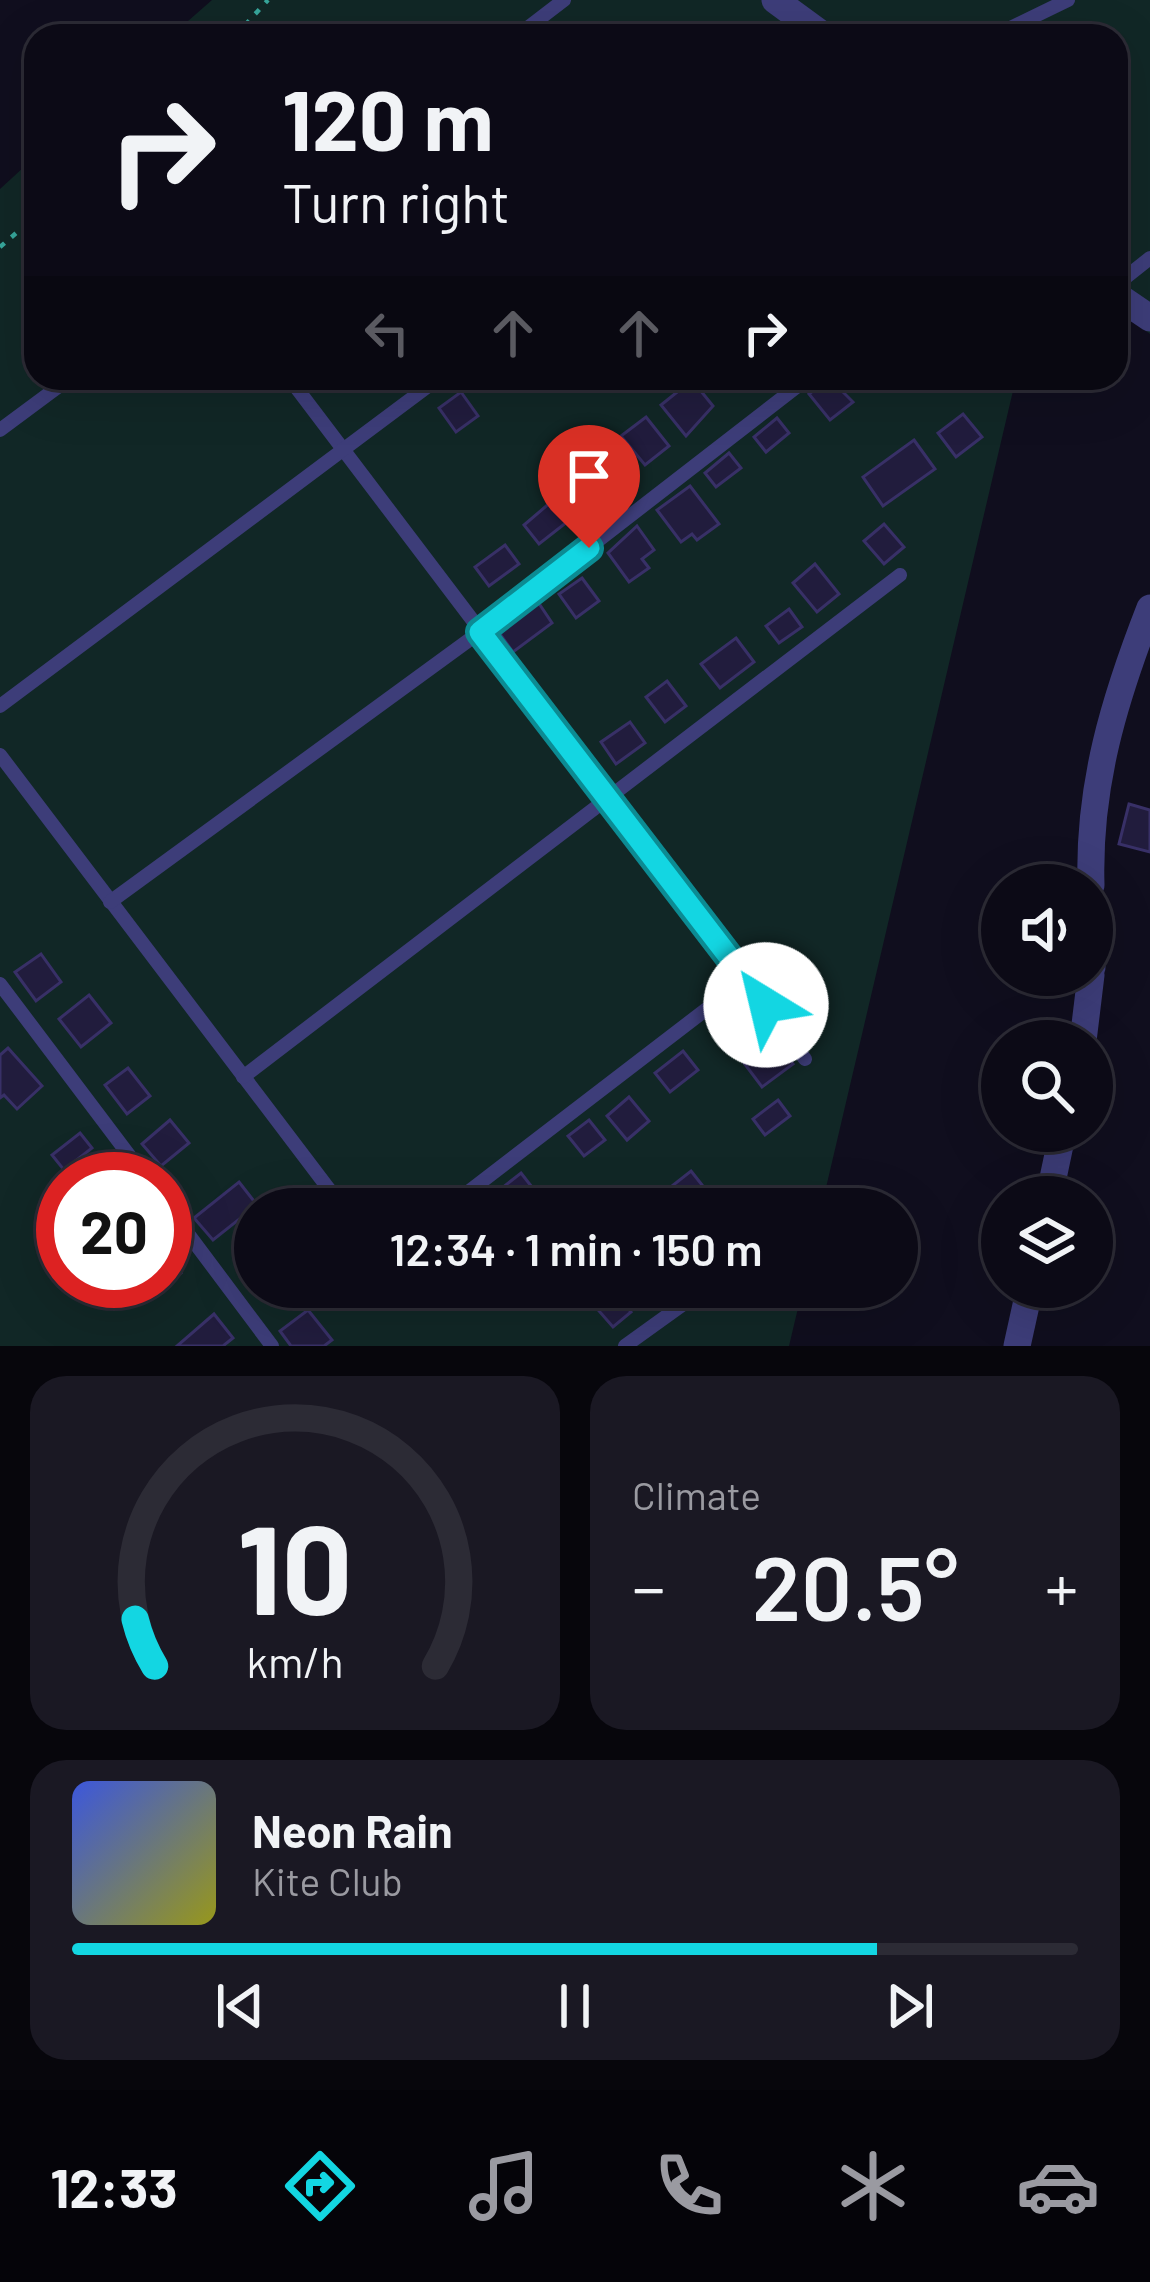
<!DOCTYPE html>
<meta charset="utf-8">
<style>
:root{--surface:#0c0a16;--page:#1a1823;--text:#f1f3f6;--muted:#9a9aa1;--line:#2c2b35;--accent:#13d6e2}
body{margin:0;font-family:Barlow,sans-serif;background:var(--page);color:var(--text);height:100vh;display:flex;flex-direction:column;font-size:45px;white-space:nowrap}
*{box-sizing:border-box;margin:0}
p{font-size:39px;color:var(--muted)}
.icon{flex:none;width:66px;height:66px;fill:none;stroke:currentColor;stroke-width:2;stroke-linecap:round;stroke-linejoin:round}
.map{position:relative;height:1346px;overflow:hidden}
.details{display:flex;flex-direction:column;gap:30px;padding:30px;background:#07060c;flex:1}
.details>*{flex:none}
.guide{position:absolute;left:24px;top:24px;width:1104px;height:366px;border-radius:36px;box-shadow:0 12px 48px #0002,0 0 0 3px var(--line);background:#0c0a16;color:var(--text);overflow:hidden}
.controls{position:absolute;left:981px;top:864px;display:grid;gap:24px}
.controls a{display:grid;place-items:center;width:132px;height:132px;border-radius:50%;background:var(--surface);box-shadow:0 12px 48px #0002,0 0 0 3px var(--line);font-size:60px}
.speed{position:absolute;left:36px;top:1152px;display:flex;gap:24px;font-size:60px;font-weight:700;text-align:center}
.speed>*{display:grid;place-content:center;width:156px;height:156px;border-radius:50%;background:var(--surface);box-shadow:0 12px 48px #0002,0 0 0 3px var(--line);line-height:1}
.speed .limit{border:18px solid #d22;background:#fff;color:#111}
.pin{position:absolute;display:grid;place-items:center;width:102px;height:102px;color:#fff;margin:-123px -51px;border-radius:50% 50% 50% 0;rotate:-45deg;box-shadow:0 0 12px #0007}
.pin .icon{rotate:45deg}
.me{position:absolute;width:132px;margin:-66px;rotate:324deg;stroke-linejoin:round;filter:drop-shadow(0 0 9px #0008)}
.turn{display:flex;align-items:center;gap:42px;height:252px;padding:0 60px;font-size:54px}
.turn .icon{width:156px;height:156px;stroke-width:2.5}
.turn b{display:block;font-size:84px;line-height:102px}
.lanes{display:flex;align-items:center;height:114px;padding:0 60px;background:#0003;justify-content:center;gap:60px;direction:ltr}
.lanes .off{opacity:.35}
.big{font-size:90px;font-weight:600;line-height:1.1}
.details .widget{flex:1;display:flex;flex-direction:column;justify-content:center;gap:18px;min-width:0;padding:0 42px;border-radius:36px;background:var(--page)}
.details .dial{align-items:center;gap:0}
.dial svg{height:312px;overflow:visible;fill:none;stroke:var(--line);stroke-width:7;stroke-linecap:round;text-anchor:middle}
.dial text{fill:var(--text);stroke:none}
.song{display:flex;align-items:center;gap:36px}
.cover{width:144px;height:144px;border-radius:18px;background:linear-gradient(135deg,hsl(230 70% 55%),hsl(60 70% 35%))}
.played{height:12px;border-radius:6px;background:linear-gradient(90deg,var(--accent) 80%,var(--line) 80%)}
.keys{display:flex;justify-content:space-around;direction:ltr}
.heat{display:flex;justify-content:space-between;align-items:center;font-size:66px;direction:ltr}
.details .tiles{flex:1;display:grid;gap:30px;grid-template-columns:1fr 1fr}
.widget:last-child{grid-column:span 2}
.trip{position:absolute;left:234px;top:1188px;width:684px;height:120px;border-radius:60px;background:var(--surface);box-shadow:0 12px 48px #0002,0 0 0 3px var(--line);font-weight:600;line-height:120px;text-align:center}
.tab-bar{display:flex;height:192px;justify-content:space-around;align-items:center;background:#050409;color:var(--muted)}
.tab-bar .icon{width:84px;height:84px}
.tab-bar .current{color:var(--accent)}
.tab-bar b{font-size:54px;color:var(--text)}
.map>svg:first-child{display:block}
.green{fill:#112726;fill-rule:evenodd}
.building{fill:#211c3d;stroke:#383067;stroke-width:3}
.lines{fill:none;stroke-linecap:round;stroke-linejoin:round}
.path{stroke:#37a69b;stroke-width:4.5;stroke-dasharray:6 9;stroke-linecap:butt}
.lane{stroke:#3d3d79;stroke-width:14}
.street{stroke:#3d3d79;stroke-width:27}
.route-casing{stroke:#0c8b93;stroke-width:30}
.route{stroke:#13d6e2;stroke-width:21}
</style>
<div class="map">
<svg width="1150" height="1346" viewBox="0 0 1150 1346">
<rect width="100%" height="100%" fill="#100e1e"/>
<g class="green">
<polygon points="212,0 1150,0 1150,334 1116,309 1116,36 171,36"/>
<path d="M36 156V378H1016L821 1209H255V1287H803L789 1346H0V189ZM63 1179H165V1281H63Z"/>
</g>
<g class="building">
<polygon points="829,378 853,402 830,420 809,394"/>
<polygon points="692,380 713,406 686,436 661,405"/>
<polygon points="461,392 478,416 456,432 439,408"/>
<polygon points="963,414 982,437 956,457 938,433"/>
<polygon points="646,417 669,446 645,465 621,436"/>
<polygon points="777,418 789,433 766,452 754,437"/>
<polygon points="914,440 935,469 883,506 863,477"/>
<polygon points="729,453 741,468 716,487 705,473"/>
<polygon points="588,463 605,483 578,506 561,485"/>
<polygon points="690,486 719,524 697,540 692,534 681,542 657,510"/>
<polygon points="551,502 567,522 539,544 524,525"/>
<polygon points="884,524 904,547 884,564 864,541"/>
<polygon points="637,526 654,550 642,559 649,568 629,582 608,553"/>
<polygon points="505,545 519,564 489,586 475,567"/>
<polygon points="815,564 839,594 817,612 793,583"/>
<polygon points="582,578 599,601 576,618 559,594"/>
<polygon points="538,602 552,623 513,652 498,631"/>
<polygon points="789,609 802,627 779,643 766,626"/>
<polygon points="736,638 754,662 720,688 701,664"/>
<polygon points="667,681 686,706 665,722 646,697"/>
<polygon points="630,722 645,743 616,764 601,742"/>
<polygon points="1129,804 1150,810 1150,852 1119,844"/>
<polygon points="41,954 61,982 36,1001 15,972"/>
<polygon points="89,995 111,1023 81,1047 59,1019"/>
<polygon points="775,1041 793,1064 762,1087 744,1063"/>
<polygon points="8,1048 42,1086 17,1109 4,1095 0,1098 0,1055"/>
<polygon points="683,1051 698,1070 670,1092 655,1073"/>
<polygon points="128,1068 150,1096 127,1114 105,1085"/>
<polygon points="629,1097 649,1121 627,1140 607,1116"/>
<polygon points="778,1100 790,1116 765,1135 753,1119"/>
<polygon points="170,1120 189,1143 161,1166 142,1144"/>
<polygon points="589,1120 605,1140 584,1156 568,1136"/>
<polygon points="80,1133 92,1148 64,1170 52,1155"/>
<polygon points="691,1171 721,1209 668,1209 658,1197"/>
<polygon points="521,1173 542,1200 530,1209 518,1209 502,1188"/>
<polygon points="239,1182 257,1205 213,1240 194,1218"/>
<polygon points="255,1255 255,1287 274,1287 261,1298 238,1270"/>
<polygon points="170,1259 181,1273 153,1294 143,1281 165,1281"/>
<polygon points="617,1295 631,1312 613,1327 599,1311"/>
<polygon points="308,1310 332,1340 324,1346 291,1346 280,1331"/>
<polygon points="214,1314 233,1338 223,1346 177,1346"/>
</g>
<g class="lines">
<g class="path">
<polyline points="235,36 268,0"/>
<polyline points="0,247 36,216"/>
</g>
<g class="lane">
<polyline points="517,36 564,0"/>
<polyline points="994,36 1068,0"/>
<polyline points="1116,285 1150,258"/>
<polyline points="289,378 805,1059"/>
<polyline points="0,430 70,378"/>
<polyline points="0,706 439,378"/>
<polyline points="0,755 344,1209"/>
<polyline points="110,902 480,632 808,378"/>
<polyline points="0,984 147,1179"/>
<polyline points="243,1077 900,575"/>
<polyline points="165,1203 272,1346"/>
<polyline points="446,1209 747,978"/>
<polyline points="625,1346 707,1287"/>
</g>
<g class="street">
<polyline points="775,0 824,36"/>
<polyline points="1116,295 1150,318"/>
<path d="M1091 885C1088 786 1114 700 1150 608"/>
<polyline points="1092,942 1092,967"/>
<polyline points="1083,1041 1091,975"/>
<polyline points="1049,1197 1063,1131"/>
<polyline points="1017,1346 1030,1287"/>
</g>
</g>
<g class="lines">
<g class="route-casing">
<polyline id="route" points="589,548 480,632 766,1005"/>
</g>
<use href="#route" class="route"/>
</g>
</svg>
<div class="controls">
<a><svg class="icon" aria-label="sound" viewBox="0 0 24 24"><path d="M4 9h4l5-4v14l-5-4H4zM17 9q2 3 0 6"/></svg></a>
<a><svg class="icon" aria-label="search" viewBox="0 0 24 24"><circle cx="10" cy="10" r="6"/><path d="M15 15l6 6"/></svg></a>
<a><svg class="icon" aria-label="layers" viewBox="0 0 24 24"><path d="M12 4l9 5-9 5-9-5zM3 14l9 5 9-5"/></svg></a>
</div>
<div class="speed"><div class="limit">20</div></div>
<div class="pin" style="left:589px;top:548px;background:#d93025"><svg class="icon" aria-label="arrive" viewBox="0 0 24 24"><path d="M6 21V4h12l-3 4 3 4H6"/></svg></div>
<svg class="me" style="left:766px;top:1005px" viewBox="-20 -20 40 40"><circle r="19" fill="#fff"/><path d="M0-13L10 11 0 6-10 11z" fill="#13d6e2"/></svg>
<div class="trip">12:34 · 1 min · 150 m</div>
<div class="guide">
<div class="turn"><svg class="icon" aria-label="right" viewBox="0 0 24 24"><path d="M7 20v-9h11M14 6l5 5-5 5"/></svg><div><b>120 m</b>Turn right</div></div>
<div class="lanes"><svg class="icon off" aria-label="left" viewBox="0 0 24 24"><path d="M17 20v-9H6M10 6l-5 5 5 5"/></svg><svg class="icon off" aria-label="ahead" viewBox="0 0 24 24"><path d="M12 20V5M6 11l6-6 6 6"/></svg><svg class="icon off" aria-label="ahead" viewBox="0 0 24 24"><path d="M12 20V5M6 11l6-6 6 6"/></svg><svg class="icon" aria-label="right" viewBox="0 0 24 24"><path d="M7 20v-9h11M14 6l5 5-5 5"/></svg></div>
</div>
</div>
<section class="details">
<div class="tiles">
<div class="widget dial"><svg viewBox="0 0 100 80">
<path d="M14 69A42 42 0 1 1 86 69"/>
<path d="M14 69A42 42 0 0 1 9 57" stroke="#13d6e2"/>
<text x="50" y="56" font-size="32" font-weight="700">10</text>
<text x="50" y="72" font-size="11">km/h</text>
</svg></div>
<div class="widget"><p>Climate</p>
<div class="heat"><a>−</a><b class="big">20.5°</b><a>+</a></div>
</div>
<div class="widget">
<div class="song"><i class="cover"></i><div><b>Neon Rain</b><p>Kite Club</p></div></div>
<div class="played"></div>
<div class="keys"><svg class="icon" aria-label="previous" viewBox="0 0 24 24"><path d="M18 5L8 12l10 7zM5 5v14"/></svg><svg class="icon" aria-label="pause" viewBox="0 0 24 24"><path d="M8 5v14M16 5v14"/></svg><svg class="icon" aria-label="next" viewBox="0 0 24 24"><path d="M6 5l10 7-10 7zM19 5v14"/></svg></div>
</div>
</div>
</section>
<nav class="tab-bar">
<b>12:33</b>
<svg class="icon current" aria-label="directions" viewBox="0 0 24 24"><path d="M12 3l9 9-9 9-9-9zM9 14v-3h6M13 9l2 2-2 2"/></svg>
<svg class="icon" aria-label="music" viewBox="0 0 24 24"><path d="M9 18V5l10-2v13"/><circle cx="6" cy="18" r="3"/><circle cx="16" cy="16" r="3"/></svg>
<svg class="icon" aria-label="phone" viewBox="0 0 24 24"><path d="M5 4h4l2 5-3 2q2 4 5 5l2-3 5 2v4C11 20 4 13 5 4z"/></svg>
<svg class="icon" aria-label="climate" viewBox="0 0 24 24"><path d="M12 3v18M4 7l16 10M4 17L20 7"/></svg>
<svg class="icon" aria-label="car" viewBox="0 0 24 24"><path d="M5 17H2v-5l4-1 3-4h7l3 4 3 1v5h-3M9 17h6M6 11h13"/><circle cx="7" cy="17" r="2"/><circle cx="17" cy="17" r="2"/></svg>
</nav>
